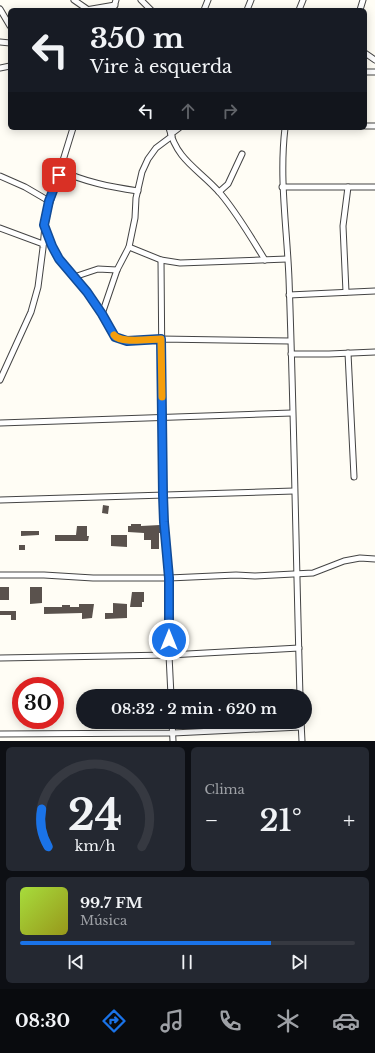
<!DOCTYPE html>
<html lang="pt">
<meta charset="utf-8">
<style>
:root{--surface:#171b24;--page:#242831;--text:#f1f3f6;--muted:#9ea1a6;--line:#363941;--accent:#1a73e8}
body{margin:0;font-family:"Libre Baskerville",serif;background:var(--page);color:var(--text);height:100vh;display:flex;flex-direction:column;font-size:15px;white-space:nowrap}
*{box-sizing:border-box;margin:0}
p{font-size:13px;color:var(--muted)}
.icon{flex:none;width:22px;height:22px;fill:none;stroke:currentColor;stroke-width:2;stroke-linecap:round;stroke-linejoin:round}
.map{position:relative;height:741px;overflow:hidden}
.drawer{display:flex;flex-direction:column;gap:6px;padding:6px;background:#0d0f14;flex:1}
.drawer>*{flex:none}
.guide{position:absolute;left:8px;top:8px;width:359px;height:122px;border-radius:6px;box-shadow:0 2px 10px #0003;background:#171b24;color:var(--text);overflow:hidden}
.speed{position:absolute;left:12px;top:677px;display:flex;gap:8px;font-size:20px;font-weight:700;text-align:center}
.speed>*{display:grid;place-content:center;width:52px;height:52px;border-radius:50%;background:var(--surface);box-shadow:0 2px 10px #0003;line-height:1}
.speed .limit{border:6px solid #d22;background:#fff;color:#111}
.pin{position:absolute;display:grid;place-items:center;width:34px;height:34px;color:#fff;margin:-17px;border-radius:8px;box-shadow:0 2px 6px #0006}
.me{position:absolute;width:44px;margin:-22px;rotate:0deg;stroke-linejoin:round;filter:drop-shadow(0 0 3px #0008)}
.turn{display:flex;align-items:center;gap:14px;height:84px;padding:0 16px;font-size:18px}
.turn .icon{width:52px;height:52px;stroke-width:2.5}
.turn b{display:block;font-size:28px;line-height:34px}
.lanes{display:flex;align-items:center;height:38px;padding:0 16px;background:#0003;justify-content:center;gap:20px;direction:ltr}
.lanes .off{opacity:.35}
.big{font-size:30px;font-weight:600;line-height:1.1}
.drawer .widget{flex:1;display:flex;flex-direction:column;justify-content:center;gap:6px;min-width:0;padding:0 14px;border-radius:6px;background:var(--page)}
.drawer .dial{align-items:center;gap:0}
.dial svg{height:104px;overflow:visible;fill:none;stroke:var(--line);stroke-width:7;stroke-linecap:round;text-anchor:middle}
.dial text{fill:var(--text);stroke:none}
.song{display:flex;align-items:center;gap:12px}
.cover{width:48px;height:48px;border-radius:6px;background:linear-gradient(135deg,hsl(80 70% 55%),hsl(60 70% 35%))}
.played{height:4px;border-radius:2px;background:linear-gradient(90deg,var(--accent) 75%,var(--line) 75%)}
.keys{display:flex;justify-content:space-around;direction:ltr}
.heat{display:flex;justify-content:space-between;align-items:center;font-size:22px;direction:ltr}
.drawer .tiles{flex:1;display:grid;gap:6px;grid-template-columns:1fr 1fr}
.widget:last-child{grid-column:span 2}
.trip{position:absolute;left:76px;top:689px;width:236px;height:40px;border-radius:20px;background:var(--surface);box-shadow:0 2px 10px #0003;font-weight:600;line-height:40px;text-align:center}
.tab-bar{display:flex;height:64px;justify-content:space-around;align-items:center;background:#090b0e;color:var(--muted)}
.tab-bar .icon{width:28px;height:28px}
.tab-bar .selected{color:var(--accent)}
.tab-bar b{font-size:18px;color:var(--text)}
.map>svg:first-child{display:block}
.building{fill:#5a524d}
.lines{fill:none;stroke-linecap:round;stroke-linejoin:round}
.minor-casing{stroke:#444;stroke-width:7}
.minor{stroke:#fff;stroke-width:5}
.route-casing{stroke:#114b97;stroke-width:10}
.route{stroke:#1a73e8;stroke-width:7}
.slow{stroke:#f59e0b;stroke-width:7}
</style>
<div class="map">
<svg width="375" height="741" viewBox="0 0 375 741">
<rect width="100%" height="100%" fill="#fffdf5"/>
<g class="building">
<polygon points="103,505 109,506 108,514 102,513"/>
<polygon points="131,524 141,524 141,526 160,525 161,533 159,533 159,549 151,549 151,540 144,540 144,533 128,532 128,526 131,526"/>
<polygon points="77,526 87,526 87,536 89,536 88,541 55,541 55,535 76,535"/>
<polygon points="21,531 39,531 39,535 21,536"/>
<polygon points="111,535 127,535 127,547 111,546"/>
<rect x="19" y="545" width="6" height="5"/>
<rect x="0" y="587" width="9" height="13"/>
<polygon points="30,587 42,587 42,603 30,604"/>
<polygon points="132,592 144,592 144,602 142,602 142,607 130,607"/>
<polygon points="113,603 127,604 127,618 105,619 105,613 113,613"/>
<polygon points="79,604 94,604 92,618 82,619 82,613 44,614 44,607 62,607 62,605 70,605 70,607 79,607"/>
<polygon points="0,611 16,611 16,620 11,620 11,615 0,615"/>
</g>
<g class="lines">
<g class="minor-casing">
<g id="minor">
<polyline points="74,0 87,9"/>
<polyline points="141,0 151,10"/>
<polyline points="0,9 10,26"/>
<polyline points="86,10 115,5"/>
<polyline points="113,10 116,0"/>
<polyline points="204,10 208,0"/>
<polyline points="247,10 251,0"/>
<polyline points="299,10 303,0"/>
<polyline points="360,10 363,0"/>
<polyline points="0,42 10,43"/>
<polyline points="365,53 375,60"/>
<polyline points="0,68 10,66"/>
<polyline points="365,72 375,72"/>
<polyline points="365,126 375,126"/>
<path d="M169 128C177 161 199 169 220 193 237 213 251 237 265 260"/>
<path d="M285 128C279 179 287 228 289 279 294 418 296 557 300 696"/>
<polyline points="171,134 179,128"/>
<path d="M60 170C84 182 111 187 138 191"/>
<polyline points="0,176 25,187 49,201"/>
<polyline points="282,187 375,187"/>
<polyline points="219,192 228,184 242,154"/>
<polyline points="45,225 52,246 59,259 87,292 102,314 115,337 119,339 127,341 161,339 290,341"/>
<polyline points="0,228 43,244"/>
<polyline points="129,247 161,260 180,263 287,259"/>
<polyline points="161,260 163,495 164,522 169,578 169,655 171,696"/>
<polyline points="74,277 98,269 117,270"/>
<polyline points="346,292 343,226 348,187"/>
<polyline points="289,295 375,291"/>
<polyline points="102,314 117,270 129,247 135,218 136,198 142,172 148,159 156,148 172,136"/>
<polyline points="348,353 354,477"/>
<polyline points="291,354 329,354 375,352"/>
<polyline points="0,380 31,312 38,287 43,248 45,225 48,209 73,128"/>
<polyline points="0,423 292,413"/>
<polyline points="0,500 294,491"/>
<polyline points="0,575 44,575 93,578 169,578 236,575 255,576 313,573 344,561 360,558 375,559"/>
<polyline points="0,658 169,655 299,648"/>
<polyline points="172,722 173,741"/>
<polyline points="301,722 302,741"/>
<polyline points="0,734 173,733 301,727"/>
</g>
</g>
<use href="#minor" class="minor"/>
</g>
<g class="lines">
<g class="route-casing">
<polyline id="route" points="59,175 49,201 44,225 52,246 59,259 87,292 102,314 115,337 127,341 161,339 163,495 164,522 169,578 169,640"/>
</g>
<use href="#route" class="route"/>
<path class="slow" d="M114 335C120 344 150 339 161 339L162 397"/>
</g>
</svg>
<div class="speed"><div class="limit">30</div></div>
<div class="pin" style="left:59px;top:175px;background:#d93025"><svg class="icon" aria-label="arrive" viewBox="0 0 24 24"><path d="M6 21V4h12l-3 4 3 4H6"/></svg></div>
<svg class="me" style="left:169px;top:640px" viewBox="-20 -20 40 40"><circle r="17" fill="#1a73e8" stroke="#fff" stroke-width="3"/><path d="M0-11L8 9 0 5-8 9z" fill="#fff"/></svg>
<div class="trip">08:32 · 2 min · 620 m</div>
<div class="guide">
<div class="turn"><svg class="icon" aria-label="left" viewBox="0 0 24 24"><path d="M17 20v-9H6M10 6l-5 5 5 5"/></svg><div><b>350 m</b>Vire à esquerda</div></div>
<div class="lanes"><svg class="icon" aria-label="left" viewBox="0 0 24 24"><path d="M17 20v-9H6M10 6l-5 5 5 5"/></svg><svg class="icon off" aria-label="ahead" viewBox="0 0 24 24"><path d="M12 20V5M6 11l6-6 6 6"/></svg><svg class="icon off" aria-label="right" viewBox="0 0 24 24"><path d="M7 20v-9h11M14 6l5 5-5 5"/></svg></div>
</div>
</div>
<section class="drawer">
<div class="tiles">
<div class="widget dial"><svg viewBox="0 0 100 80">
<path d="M14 69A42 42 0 1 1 86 69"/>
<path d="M14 69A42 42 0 0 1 9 40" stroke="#1a73e8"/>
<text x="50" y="56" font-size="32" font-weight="700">24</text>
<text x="50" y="72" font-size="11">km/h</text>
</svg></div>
<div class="widget"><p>Clima</p>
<div class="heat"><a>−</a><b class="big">21°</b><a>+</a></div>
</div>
<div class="widget">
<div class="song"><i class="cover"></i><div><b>99.7 FM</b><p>Música</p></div></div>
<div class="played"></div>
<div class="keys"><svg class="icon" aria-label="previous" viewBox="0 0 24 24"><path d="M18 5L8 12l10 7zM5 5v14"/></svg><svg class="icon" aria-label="pause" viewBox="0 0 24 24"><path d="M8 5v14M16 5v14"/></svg><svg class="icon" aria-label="next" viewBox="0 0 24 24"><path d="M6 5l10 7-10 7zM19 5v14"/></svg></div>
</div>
</div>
</section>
<nav class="tab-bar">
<b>08:30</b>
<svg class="icon selected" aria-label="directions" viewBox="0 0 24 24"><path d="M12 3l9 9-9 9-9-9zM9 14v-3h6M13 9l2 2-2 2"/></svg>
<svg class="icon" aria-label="music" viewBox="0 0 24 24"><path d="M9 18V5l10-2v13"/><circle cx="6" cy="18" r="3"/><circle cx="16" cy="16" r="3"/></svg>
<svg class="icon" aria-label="phone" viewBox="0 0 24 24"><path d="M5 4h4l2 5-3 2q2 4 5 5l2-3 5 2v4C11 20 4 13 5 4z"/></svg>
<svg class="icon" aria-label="climate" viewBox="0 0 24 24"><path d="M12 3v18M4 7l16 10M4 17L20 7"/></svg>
<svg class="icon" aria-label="car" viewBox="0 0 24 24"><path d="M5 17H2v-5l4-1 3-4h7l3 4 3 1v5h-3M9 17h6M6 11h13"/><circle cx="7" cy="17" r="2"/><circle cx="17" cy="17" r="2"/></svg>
</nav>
